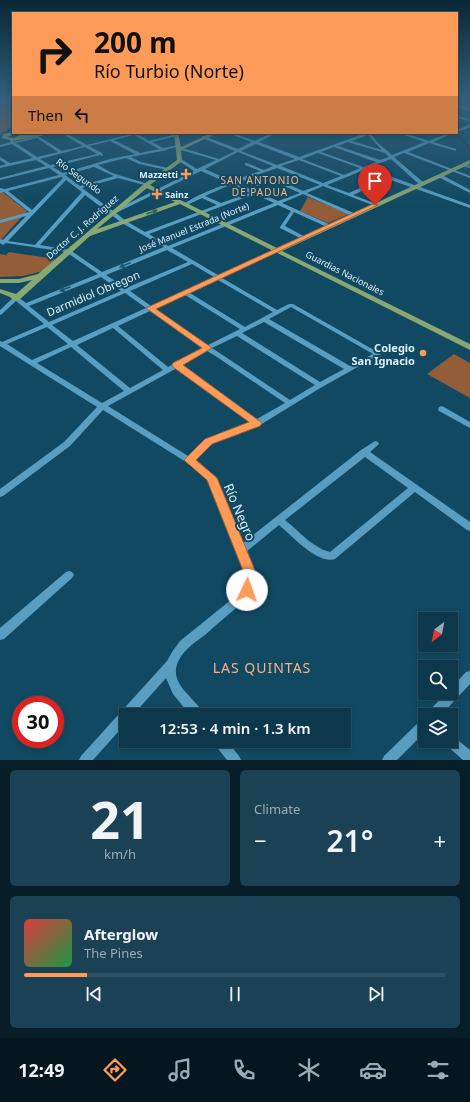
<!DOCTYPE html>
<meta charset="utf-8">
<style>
:root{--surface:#0d374a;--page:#1b4254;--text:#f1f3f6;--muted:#9aacb5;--line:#2d5162;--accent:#fe9b59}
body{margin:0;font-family:"Noto Sans",sans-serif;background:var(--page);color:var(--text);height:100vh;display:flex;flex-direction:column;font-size:15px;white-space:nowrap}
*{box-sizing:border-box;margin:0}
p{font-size:13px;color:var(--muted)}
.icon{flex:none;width:22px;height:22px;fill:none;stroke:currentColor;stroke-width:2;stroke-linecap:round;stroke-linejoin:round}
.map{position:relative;height:760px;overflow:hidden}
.sheet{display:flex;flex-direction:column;gap:10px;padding:10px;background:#071e29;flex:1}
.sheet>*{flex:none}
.banner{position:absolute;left:12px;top:12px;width:446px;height:122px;border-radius:0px;box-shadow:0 2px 6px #0003,0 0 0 1px var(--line);background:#fe9b59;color:#111;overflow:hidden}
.needle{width:26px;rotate:212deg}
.tools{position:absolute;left:418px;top:612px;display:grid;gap:8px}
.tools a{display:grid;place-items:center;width:40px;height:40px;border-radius:0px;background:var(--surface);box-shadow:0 2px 6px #0003,0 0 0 1px var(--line);font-size:20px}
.speed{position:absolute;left:12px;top:696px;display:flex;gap:8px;font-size:20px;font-weight:700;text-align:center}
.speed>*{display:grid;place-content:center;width:52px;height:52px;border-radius:50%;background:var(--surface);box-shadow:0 2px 6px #0003,0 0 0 1px var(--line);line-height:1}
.speed .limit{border:6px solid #d22;background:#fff;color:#111}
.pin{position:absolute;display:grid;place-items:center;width:34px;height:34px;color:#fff;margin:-41px -17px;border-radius:50% 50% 50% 0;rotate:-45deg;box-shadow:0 0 4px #0007}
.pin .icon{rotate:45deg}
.me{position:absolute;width:44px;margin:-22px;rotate:3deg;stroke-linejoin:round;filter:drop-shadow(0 0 3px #0008)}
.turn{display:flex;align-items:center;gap:14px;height:84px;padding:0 16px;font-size:18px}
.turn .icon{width:52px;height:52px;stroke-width:2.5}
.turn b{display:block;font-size:28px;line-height:34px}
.then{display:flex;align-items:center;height:38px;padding:0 16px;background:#0003;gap:8px;font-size:15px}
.big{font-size:30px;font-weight:600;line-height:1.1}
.sheet .widget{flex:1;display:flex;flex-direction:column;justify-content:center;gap:6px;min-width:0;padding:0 14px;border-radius:6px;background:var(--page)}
.sheet .dial{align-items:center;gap:0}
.dial b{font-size:52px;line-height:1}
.song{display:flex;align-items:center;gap:12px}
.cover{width:48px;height:48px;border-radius:6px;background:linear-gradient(135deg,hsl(0 70% 55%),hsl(140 70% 35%))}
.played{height:4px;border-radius:2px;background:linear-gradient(90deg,var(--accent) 15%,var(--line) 15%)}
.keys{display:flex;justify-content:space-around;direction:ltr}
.heat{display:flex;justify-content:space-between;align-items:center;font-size:22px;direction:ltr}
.sheet .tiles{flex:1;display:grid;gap:10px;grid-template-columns:1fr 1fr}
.widget:last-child{grid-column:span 2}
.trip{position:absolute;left:119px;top:708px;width:232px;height:40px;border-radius:0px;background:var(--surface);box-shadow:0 2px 6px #0003,0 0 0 1px var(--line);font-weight:600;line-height:40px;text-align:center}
.tab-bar{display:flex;height:64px;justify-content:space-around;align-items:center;background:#05161e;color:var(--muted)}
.tab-bar .icon{width:28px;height:28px}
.tab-bar .selected{color:var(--accent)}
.tab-bar b{font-size:18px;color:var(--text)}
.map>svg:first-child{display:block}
.green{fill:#935d3a}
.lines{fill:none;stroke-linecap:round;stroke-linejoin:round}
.stream{stroke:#2a1258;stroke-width:1}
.minor{fill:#599ec1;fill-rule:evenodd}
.major{fill:#88a872;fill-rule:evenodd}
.oneway{fill:#2f6166}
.oneway2{fill:#1c5670}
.route{fill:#fe9b59;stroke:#a5653a}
.poi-dot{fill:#fe9b59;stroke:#114962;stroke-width:1.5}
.labels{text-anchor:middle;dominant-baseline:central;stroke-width:4;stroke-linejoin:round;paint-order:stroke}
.far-poi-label{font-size:9px;font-weight:bold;fill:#dbeffa;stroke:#114962;text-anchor:end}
.far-street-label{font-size:9px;fill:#dbeffa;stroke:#114962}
.far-neighbourhood-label{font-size:10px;letter-spacing:1px;fill:#f8b287;stroke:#114962}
.street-label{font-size:11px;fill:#dbeffa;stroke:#114962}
.poi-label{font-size:11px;font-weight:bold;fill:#dbeffa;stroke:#114962;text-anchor:end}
.near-street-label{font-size:13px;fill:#dbeffa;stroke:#114962}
.near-neighbourhood-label{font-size:14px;letter-spacing:1px;fill:#f8b287;stroke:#114962}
</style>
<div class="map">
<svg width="470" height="760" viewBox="0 0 470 760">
<rect width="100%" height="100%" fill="#114962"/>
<g class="green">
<polygon points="0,99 13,99 13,125 0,135"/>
<polygon points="0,190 27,211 0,241"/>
<polygon points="308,197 349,214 328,223 300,211"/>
<polygon points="9,252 55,259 43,271 23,276 0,277 0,254 6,255"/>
<polygon points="454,354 470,363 470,398 427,374"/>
</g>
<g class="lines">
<path class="stream" d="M455 133 458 134C461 141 467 143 470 150"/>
<g class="minor">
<polygon points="463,99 468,99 457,103 457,101"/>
<polygon points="457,105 470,109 470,111 457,107"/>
<polygon points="457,116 470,119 470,121 457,118"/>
<polygon points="469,125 470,125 470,127 457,132 457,130"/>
<path d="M61 133H66L87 145 131 134 130 133H141L138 134 149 141 176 134H177V136L152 142 163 148 178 145 180 146 179 147 219 159 235 151 202 138V136H204L238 149 252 142 227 133H233L255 141 271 133H276L259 142 299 157 366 133H372L371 134 377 142 392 155 425 142 398 133H404L429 141 448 133H453L433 142 456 149V151L429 143 408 152 470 176V178L404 153 394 157 424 183V185H420L391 159 367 168 470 205V208L388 179 353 195 377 204V205L375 206 323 186 307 193 356 214V216H352L303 194 282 203 331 225V227H327L294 212 285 226 307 238 302 239 280 228V227L291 211 278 205 172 248 218 275 276 249H280V251L222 278 277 310 289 304H293L381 354 322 387 260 425 211 444 194 460 214 476 243 543 361 450 375 441 378 442 379 444 370 452 470 522V531L467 530 415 492 335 559C318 565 291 535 279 525L246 552C254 571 258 583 245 601 231 612 218 623 205 635 195 642 184 650 179 660 175 667 175 674 178 681 184 694 198 702 204 715H190L173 694 166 678 133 715H126V723L93 760H79L81 756 167 661 172 652 180 641 237 595C244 586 245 579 243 568L208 480 186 462 103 410 70 446 3 496 0 497V489L64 442 97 407 0 346V341L2 342 44 324 16 301 2 314 0 315V310L14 297H18L26 303 98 274 66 252 6 243 3 245 0 243V239L3 240 26 216 0 223V220L29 212 4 192 0 193V188L5 189 59 175 49 168 0 180V178L46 166 36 160 0 168V166L6 164 0 160V157L10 163 33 158 12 144 0 147V145L11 142 9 139 11 138 14 142 38 136 62 151 83 146ZM134 135 159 149 140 153 114 140ZM368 135 382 150 352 141ZM37 138 58 152 37 157 16 143ZM110 141 135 154 110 159 63 173 53 167 100 155 103 156 102 153 89 146ZM348 142 385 153 389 157 380 160 338 146ZM256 144 295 159 277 165 241 151ZM85 147 97 154 50 165 40 159ZM176 147 177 149 216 160 197 169 181 159H179V161L194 171 113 211 82 188 118 178 148 186V184L112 173 98 165 126 158 139 164 167 170H168V168L141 162 131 157 162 151H164L166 150ZM334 147 376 162 363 167 321 152ZM238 152 273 166 264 170 247 163H245V165L260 171 232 181 205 169ZM318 153 360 168 344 175 302 159ZM299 160 341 176 323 183 281 166ZM94 167 114 176 80 186 65 175ZM277 168 320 185 303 191 281 181H277V183L300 193 278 201 236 183 244 180 257 186H261V184L248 178ZM364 170 384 177 349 193 327 185ZM201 171 228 183 199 195 183 204 187 205 202 198 217 205 145 232 126 221 116 213ZM61 177 63 178 32 210 8 191ZM66 180 82 192 35 245 8 241ZM232 184 250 193 221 203 205 196ZM254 194 274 203 168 246 149 234ZM85 195 122 223 164 247 102 272 70 250 40 245ZM167 250 188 262 126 288 106 275ZM192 264 214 277 151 306 130 291ZM101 277 121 291 49 322 29 306ZM218 280 273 312 245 327 190 293ZM125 293 146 308 73 341 52 325ZM185 295 240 329 208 345 155 309ZM291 307 373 354 350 366 269 319ZM150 311 203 348 168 367 118 326ZM264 322 344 369 320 382 242 333ZM47 327 68 344 32 360 7 344ZM113 328 163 370 130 388 77 345ZM237 336 315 385 290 400 212 348ZM71 347 124 391 102 403 37 363ZM207 351 217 357 285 403 257 419 182 365ZM177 368 251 422 205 440 188 456 108 406ZM365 457 408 488 330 552C313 548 299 531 285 520Z"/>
<polygon points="463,164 470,166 470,168 463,166"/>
<polygon points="438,175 442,175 470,190 470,193 438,177"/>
<polygon points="442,406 470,422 470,428 439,411 438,409 439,407"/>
<polygon points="69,571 72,572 74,575 72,578 4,639 0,640 0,628 66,572"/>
<polygon points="470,671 470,684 441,715 427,715 429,711 446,693 451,693 451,688 466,672"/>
<polygon points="425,718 425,732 397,760 382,760 384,756 421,720"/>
<polygon points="451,735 454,737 470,750 470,760 463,760 446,745 444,741 451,741"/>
<polygon points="213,741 227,741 239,756 241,760 227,760 215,745"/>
</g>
<g class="major">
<polygon points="13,132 13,133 15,133 15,134 7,137 14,138 20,135 18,133 23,133 25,135 54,133 14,141 2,138 3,134"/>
<path d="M174 133H178L181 147 212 133H218L181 150 182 161 150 185 277 248 470 160V164L282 251 470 344V350L180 204 90 236 19 300H13L10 297 0 293V289L16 294 32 280 19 283H0V279H19L38 274 144 184 177 160ZM147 188 175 202 97 229Z"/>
</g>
</g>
<defs><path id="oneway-solid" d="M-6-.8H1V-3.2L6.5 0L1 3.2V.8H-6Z"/></defs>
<use class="oneway" href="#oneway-solid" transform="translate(152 212) rotate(-20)"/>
<g class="oneway2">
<use href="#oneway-solid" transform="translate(125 265) rotate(158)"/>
<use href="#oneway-solid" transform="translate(65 289) rotate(158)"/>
</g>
<linearGradient id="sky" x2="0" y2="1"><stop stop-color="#092836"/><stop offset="0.48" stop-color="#325f7c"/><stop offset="1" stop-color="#325f7c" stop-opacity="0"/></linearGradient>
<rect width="470" height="205" fill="url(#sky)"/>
<polygon class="route" points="373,204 378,205 156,309 212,348 183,365 262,423 260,426 212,444 196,460 217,478 254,568 256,582 252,594 247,596 243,594 241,590 244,582 242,568 207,480 184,460 205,439 249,422 173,367 172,365 173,363 202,348 146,308"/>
<g class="poi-dot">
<path d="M184 168h4v4h4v4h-4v4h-4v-4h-4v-4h4z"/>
<path d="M155 188h4v4h4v4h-4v4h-4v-4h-4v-4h4z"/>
<circle cx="423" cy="353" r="4"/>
</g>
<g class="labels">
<g class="far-poi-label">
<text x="178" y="174">Mazzetti</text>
<text x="165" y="194" text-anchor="start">Sainz</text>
</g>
<g class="far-street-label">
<text transform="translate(79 176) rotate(36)">Río Segundo</text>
<text transform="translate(82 227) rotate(-41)">Doctor C. J. Rodríguez</text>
<text transform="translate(194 227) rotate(-22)">José Manuel Estrada (Norte)</text>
<text transform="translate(345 273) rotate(27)">Guardias Nacionales</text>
</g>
<g class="far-neighbourhood-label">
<text x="260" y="180">SAN ANTONIO<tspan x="260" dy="12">DE PADUA</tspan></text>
</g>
<g class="street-label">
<text transform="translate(93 293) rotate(-23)">Darmidiol Obregon</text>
</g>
<g class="poi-label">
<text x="415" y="347">Colegio<tspan x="415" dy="13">San Ignacio</tspan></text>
</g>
<g class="near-street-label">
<text transform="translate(240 512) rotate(67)">Río Negro</text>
</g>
<g class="near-neighbourhood-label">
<text x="262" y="667">LAS QUINTAS</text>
</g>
</g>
</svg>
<div class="tools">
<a><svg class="needle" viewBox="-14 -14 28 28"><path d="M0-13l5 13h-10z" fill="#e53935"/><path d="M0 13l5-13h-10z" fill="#9aacb5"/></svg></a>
<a><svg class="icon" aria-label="search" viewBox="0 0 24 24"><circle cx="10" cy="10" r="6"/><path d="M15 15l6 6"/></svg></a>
<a><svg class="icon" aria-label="layers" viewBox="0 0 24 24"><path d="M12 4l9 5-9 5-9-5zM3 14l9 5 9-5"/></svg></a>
</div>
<div class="speed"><div class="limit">30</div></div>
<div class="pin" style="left:375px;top:205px;background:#d93025"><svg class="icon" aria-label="arrive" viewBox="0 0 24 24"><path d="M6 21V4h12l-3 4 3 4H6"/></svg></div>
<svg class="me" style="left:247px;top:590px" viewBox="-20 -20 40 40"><circle r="19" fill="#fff"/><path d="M0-13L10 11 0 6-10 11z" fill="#fe9b59"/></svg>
<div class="trip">12:53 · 4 min · 1.3 km</div>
<div class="banner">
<div class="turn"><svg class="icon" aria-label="right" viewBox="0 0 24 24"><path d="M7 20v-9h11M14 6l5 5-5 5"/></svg><div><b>200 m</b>Río Turbio (Norte)</div></div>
<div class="then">Then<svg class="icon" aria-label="left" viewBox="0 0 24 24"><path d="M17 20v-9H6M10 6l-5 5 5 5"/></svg></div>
</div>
</div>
<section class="sheet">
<div class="tiles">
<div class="widget dial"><b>21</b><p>km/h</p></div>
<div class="widget"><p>Climate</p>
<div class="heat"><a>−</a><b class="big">21°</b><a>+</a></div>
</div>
<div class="widget">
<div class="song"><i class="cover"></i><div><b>Afterglow</b><p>The Pines</p></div></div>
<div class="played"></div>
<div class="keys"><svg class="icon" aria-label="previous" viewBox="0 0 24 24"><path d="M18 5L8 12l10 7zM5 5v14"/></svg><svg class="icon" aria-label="pause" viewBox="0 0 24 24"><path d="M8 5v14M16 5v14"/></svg><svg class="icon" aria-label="next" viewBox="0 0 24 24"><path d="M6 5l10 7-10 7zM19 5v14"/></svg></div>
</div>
</div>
</section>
<nav class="tab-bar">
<b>12:49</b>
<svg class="icon selected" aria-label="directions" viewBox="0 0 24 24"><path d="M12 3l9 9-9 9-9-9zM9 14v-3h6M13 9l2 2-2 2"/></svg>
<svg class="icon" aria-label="music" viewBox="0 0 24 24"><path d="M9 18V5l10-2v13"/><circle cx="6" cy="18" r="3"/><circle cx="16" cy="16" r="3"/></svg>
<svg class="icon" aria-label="phone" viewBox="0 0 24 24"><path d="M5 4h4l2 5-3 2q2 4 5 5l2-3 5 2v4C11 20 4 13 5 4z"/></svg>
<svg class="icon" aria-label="climate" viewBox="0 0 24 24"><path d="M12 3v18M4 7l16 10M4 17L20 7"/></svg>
<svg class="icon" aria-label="car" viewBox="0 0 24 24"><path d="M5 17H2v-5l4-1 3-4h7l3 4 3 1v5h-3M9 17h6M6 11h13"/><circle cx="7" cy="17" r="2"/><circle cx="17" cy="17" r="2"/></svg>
<svg class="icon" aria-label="filters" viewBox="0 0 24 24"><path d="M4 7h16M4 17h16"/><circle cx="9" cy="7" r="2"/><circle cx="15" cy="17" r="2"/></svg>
</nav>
